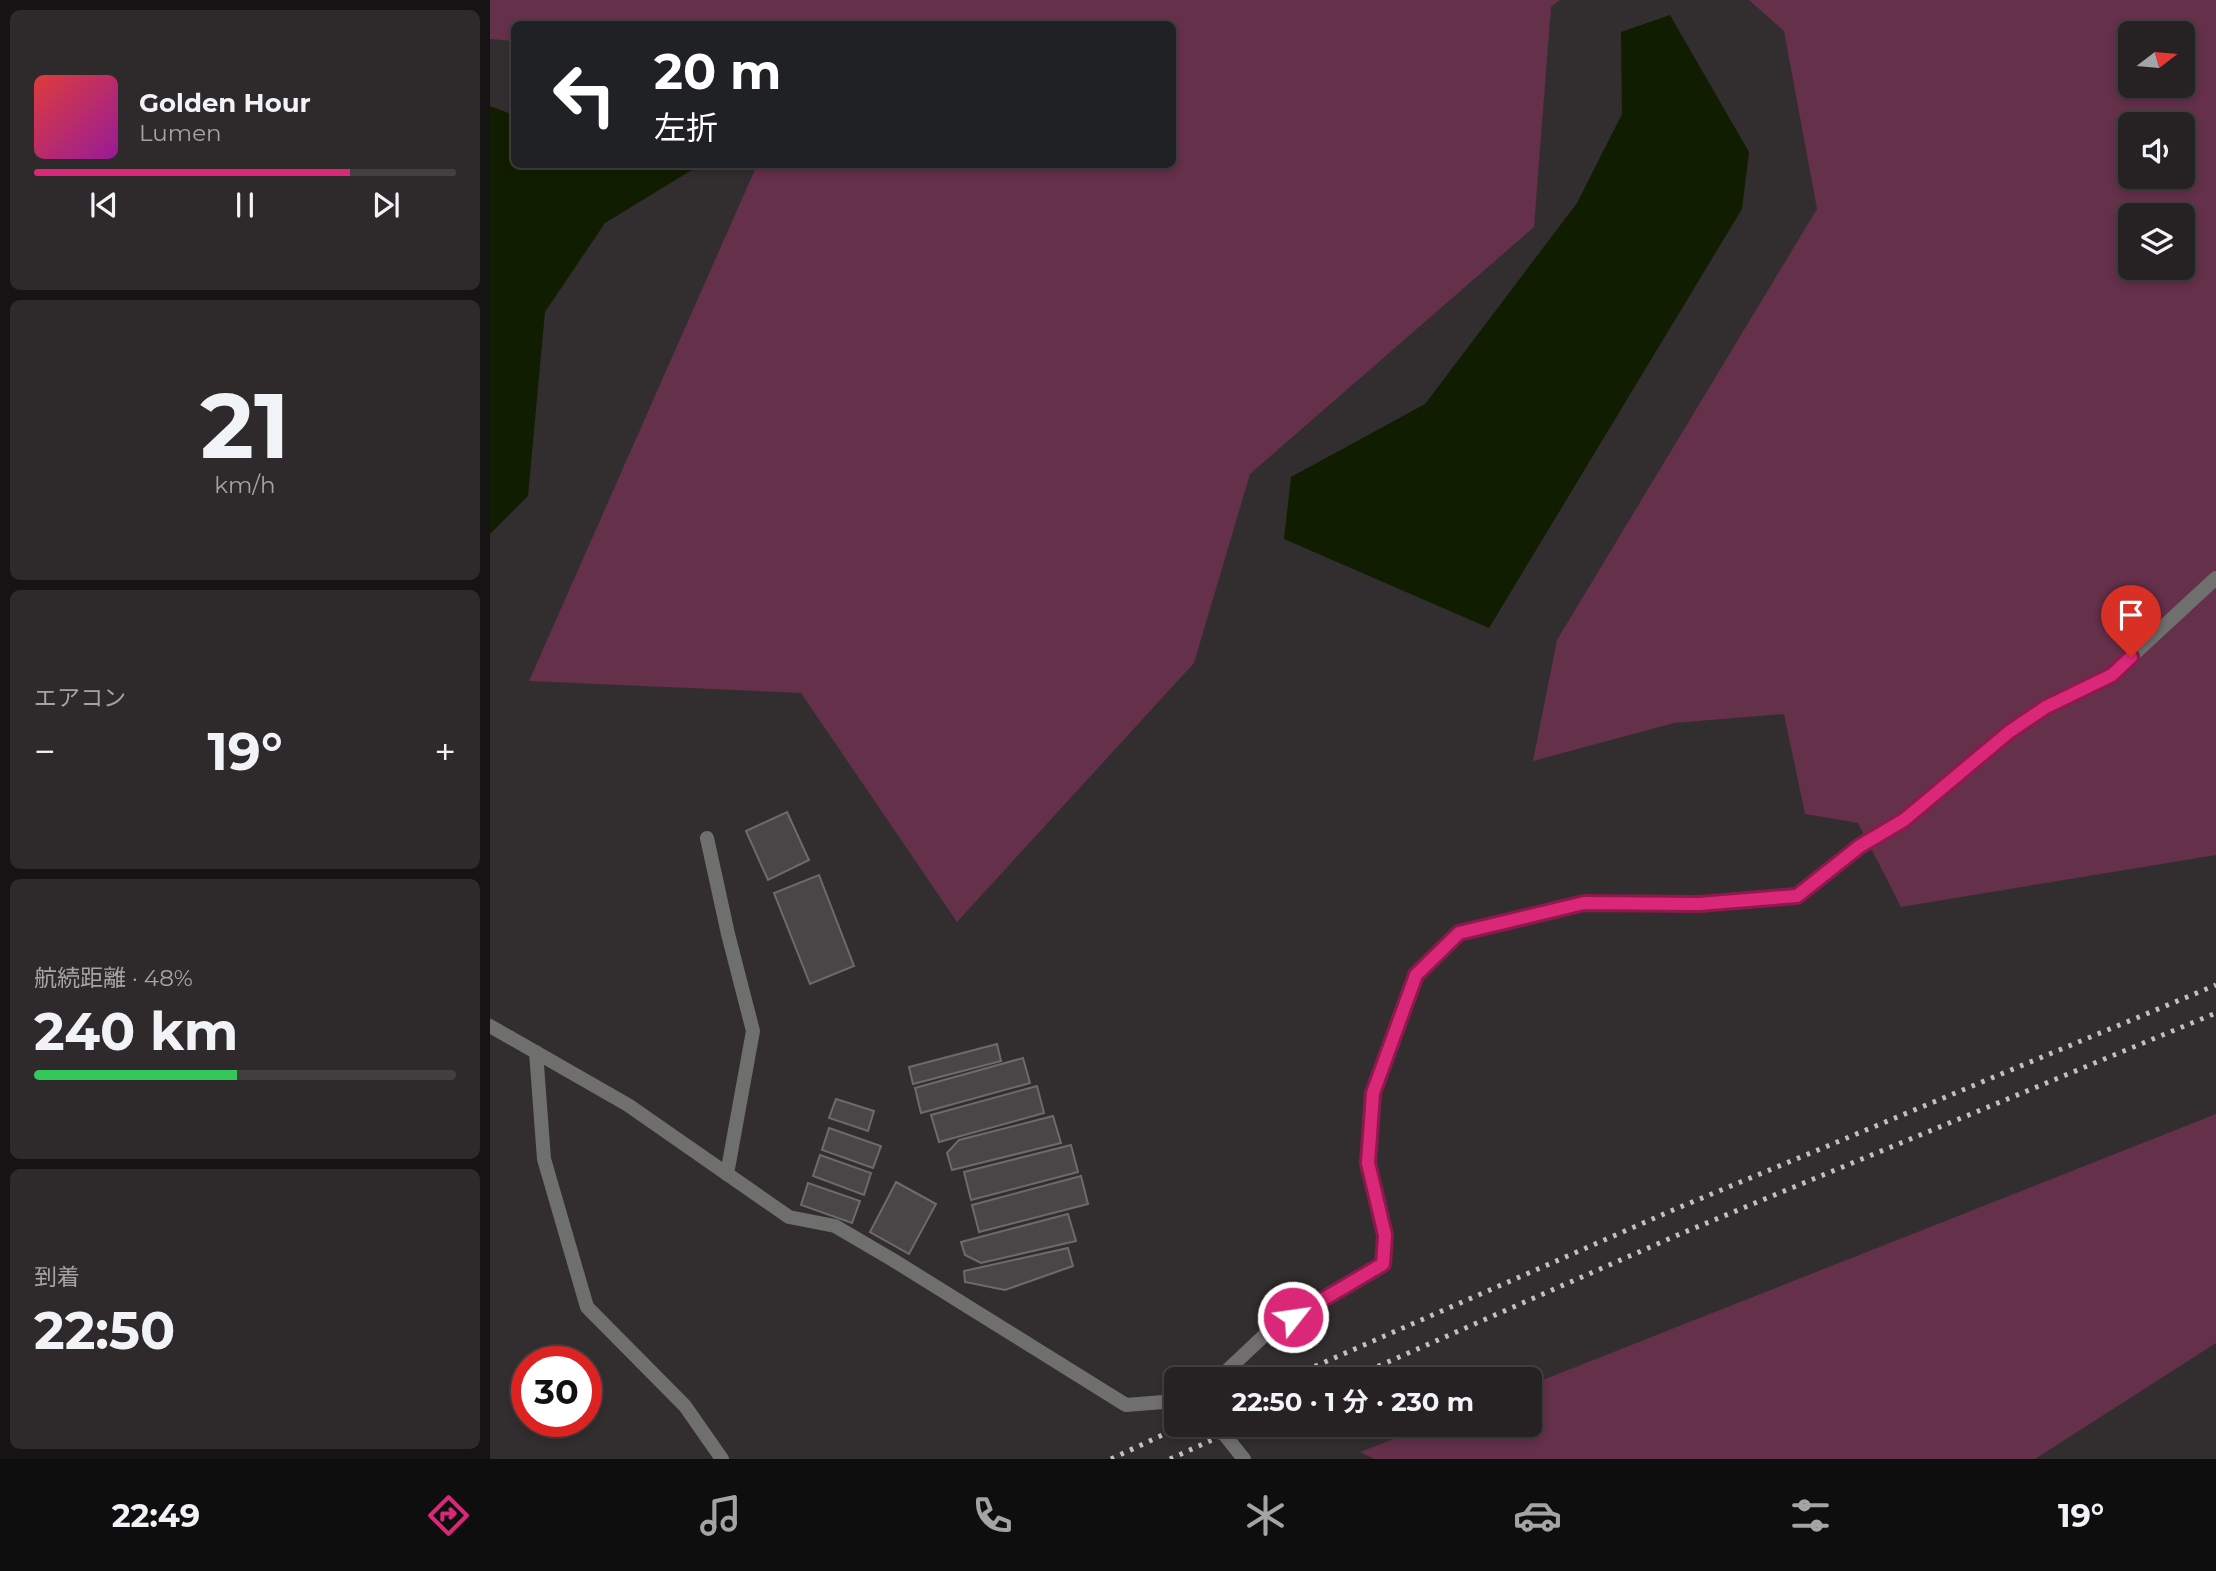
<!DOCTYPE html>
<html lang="ja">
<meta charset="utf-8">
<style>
:root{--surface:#262224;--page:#2e2a2c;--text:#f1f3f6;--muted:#a4a4a6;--line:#423f41;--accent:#db2777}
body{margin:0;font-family:Montserrat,"Noto Sans JP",sans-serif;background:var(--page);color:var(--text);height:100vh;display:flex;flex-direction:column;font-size:26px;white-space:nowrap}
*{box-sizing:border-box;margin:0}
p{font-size:23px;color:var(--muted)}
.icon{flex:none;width:38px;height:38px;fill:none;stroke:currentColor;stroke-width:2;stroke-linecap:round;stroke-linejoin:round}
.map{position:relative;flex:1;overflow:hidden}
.panel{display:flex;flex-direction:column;gap:10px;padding:10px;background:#151314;width:490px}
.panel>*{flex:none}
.top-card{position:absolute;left:21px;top:21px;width:665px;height:147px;border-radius:10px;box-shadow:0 4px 10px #0003,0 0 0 2px var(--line);background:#202124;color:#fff;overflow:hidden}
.needle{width:46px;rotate:74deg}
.tools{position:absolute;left:1628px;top:21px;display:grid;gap:14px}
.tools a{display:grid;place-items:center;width:77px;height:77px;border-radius:10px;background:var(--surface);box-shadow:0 4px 10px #0003,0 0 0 2px var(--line);font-size:35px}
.speed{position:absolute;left:21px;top:1346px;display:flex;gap:14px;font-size:35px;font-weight:700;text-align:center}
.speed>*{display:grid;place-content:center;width:91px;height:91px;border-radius:50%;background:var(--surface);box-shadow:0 4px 10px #0003,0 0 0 2px var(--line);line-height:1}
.speed .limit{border:10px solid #d22;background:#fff;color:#111}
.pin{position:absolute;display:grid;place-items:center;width:60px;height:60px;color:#fff;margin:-72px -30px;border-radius:50% 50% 50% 0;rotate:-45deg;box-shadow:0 0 7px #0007}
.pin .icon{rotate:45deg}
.me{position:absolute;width:77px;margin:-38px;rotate:60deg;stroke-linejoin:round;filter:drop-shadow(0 0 5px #0008)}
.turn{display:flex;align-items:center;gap:24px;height:147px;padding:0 28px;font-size:32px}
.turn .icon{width:91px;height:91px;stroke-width:2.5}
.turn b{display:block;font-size:49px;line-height:60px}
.big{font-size:52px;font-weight:700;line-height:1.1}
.panel .card{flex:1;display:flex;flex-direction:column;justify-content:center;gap:10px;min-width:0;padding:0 24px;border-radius:10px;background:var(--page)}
.panel .dial{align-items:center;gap:0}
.dial b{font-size:91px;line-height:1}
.song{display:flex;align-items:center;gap:21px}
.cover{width:84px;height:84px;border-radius:10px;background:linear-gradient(135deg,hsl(0 70% 55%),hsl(300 70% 35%))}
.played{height:7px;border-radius:4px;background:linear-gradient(90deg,var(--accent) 75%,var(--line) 75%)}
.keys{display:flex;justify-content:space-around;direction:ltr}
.heat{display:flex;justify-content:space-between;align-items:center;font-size:38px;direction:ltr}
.charge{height:10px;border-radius:5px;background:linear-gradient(90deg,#34c759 48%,var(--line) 0)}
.trip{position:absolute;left:674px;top:1367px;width:378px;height:70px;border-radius:10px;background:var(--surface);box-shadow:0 4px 10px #0003,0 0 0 2px var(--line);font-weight:700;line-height:70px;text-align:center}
.dock{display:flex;height:112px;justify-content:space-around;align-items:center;background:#0f0e0e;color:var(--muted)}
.dock .icon{width:49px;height:49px}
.dock .active{color:var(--accent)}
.dock b{font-size:32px;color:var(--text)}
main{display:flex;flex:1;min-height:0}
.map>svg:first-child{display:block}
.green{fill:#64304a;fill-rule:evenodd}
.water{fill:#111d00}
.building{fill:#4a4647;stroke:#6e6a6b;stroke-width:2}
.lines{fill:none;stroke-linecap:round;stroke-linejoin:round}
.street{stroke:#6f706e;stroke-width:14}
.rail{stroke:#c3c0c1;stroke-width:5;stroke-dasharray:3.5 7;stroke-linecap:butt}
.route-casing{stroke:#8e194d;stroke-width:18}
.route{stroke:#db2777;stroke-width:12}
</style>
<main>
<section class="panel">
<div class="card">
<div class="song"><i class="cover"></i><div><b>Golden Hour</b><p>Lumen</p></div></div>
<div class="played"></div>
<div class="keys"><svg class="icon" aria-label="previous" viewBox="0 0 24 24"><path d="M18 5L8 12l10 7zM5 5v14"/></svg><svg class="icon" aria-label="pause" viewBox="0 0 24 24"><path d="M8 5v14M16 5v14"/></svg><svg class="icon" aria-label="next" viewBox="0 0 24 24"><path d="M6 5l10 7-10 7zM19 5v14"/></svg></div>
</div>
<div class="card dial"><b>21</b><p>km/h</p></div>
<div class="card"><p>エアコン</p>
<div class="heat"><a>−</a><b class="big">19°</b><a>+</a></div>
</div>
<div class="card"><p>航続距離 · 48%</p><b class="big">240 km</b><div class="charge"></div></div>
<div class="card"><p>到着</p><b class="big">22:50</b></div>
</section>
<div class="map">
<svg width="1726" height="1459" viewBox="0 0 1726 1459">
<rect width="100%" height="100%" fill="#322e30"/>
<g class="green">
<polygon points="0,0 1070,0 1061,7 1044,227 760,474 704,663 467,922 311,693 39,681 267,165 682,164 682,24 24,24 24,41 0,39"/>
<path d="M1259 0H1726V855L1411 907 1368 823 1315 814 1294 714 1184 723 1043 761 1067 640 1327 209 1294 31ZM1640 33H1692V86H1640ZM1640 124H1692V177H1640ZM1640 215H1692V268H1640Z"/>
<polygon points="1726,1114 1726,1343 1545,1459 884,1459 870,1452 940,1425 1040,1424 1040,1385"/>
</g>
<g class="water">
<polygon points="1180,15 1259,152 1252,209 999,628 794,539 801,477 935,404 1087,203 1132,114 1131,32"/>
<polygon points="0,106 24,115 24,164 210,165 115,223 55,312 38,496 0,534"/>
</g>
<g class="building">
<polygon points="297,812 319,860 278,880 256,831"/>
<polygon points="329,875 364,966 320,984 284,893"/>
<polygon points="507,1044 511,1061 423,1084 419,1067"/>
<polygon points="533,1058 540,1083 431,1113 425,1088"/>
<polygon points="547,1086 554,1113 449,1142 441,1115"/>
<polygon points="346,1099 384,1111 378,1131 339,1118"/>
<polygon points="563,1116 571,1143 462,1170 457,1153 469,1140"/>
<polygon points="339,1128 391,1146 383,1168 332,1150"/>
<polygon points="581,1145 588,1172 481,1200 474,1172"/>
<polygon points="330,1155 381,1173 374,1195 323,1176"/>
<polygon points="591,1176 598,1204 489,1232 482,1205"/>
<polygon points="406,1182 446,1204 419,1254 380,1232"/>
<polygon points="318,1183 370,1201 362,1223 311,1205"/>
<polygon points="578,1214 586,1241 491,1263 475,1255 471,1242"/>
<polygon points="578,1248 583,1266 515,1290 475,1282 474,1271"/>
</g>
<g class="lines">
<g class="street">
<polyline points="217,838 238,934 263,1031 237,1174"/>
<polyline points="0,1026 138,1105 299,1217 345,1226 403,1260 636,1405 686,1401"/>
<polyline points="46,1052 54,1159 97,1307 195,1406 232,1459"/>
<polyline points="728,1379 780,1330 893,1264 895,1235 878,1163 883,1092 926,975 969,933 1094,903 1209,904 1307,896 1370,846 1414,820 1519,732 1556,707 1621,675 1726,578"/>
<polyline points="726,1424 754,1459"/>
</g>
<g class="rail">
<polyline points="796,1379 1183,1210 1726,985"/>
<polyline points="859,1379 1190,1234 1726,1013"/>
<polyline points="621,1459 696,1424"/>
<polyline points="680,1459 757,1424"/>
</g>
</g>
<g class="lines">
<g class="route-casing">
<polyline id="route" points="803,1317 893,1264 895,1235 878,1163 883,1093 926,975 969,933 1094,903 1209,904 1307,896 1370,846 1414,820 1519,732 1556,707 1622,675 1641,657"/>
</g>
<use href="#route" class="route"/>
</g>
</svg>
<div class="tools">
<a><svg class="needle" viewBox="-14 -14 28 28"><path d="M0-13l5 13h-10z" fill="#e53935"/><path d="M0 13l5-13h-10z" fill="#a4a4a6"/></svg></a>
<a><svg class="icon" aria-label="sound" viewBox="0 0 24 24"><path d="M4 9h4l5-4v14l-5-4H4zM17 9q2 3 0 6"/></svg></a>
<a><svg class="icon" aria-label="layers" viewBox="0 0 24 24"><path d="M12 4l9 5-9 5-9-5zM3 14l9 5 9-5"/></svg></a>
</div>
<div class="speed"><div class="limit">30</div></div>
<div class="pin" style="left:1641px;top:657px;background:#d93025"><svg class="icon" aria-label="arrive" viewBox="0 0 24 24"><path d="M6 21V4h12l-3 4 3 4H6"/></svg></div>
<svg class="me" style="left:803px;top:1317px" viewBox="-20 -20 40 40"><circle r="17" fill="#db2777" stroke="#fff" stroke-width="3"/><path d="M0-11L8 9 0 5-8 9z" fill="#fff"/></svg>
<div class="trip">22:50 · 1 分 · 230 m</div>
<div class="top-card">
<div class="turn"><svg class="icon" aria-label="left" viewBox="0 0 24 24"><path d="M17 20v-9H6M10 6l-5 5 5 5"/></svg><div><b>20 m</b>左折</div></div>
</div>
</div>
</main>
<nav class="dock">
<b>22:49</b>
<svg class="icon active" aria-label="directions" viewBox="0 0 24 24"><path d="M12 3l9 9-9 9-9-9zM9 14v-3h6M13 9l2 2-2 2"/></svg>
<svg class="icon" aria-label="music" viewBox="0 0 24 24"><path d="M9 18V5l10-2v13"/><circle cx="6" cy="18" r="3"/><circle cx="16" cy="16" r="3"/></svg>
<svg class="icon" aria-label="phone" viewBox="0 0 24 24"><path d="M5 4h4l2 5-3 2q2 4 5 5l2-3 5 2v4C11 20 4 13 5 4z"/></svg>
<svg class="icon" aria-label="climate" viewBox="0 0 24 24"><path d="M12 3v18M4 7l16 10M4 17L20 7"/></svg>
<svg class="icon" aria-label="car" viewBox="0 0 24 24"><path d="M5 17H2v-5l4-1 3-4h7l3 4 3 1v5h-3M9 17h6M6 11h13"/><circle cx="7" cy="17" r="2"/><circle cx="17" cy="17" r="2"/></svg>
<svg class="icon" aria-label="filters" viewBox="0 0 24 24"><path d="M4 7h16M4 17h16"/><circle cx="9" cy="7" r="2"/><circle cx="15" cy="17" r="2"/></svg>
<b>19°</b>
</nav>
